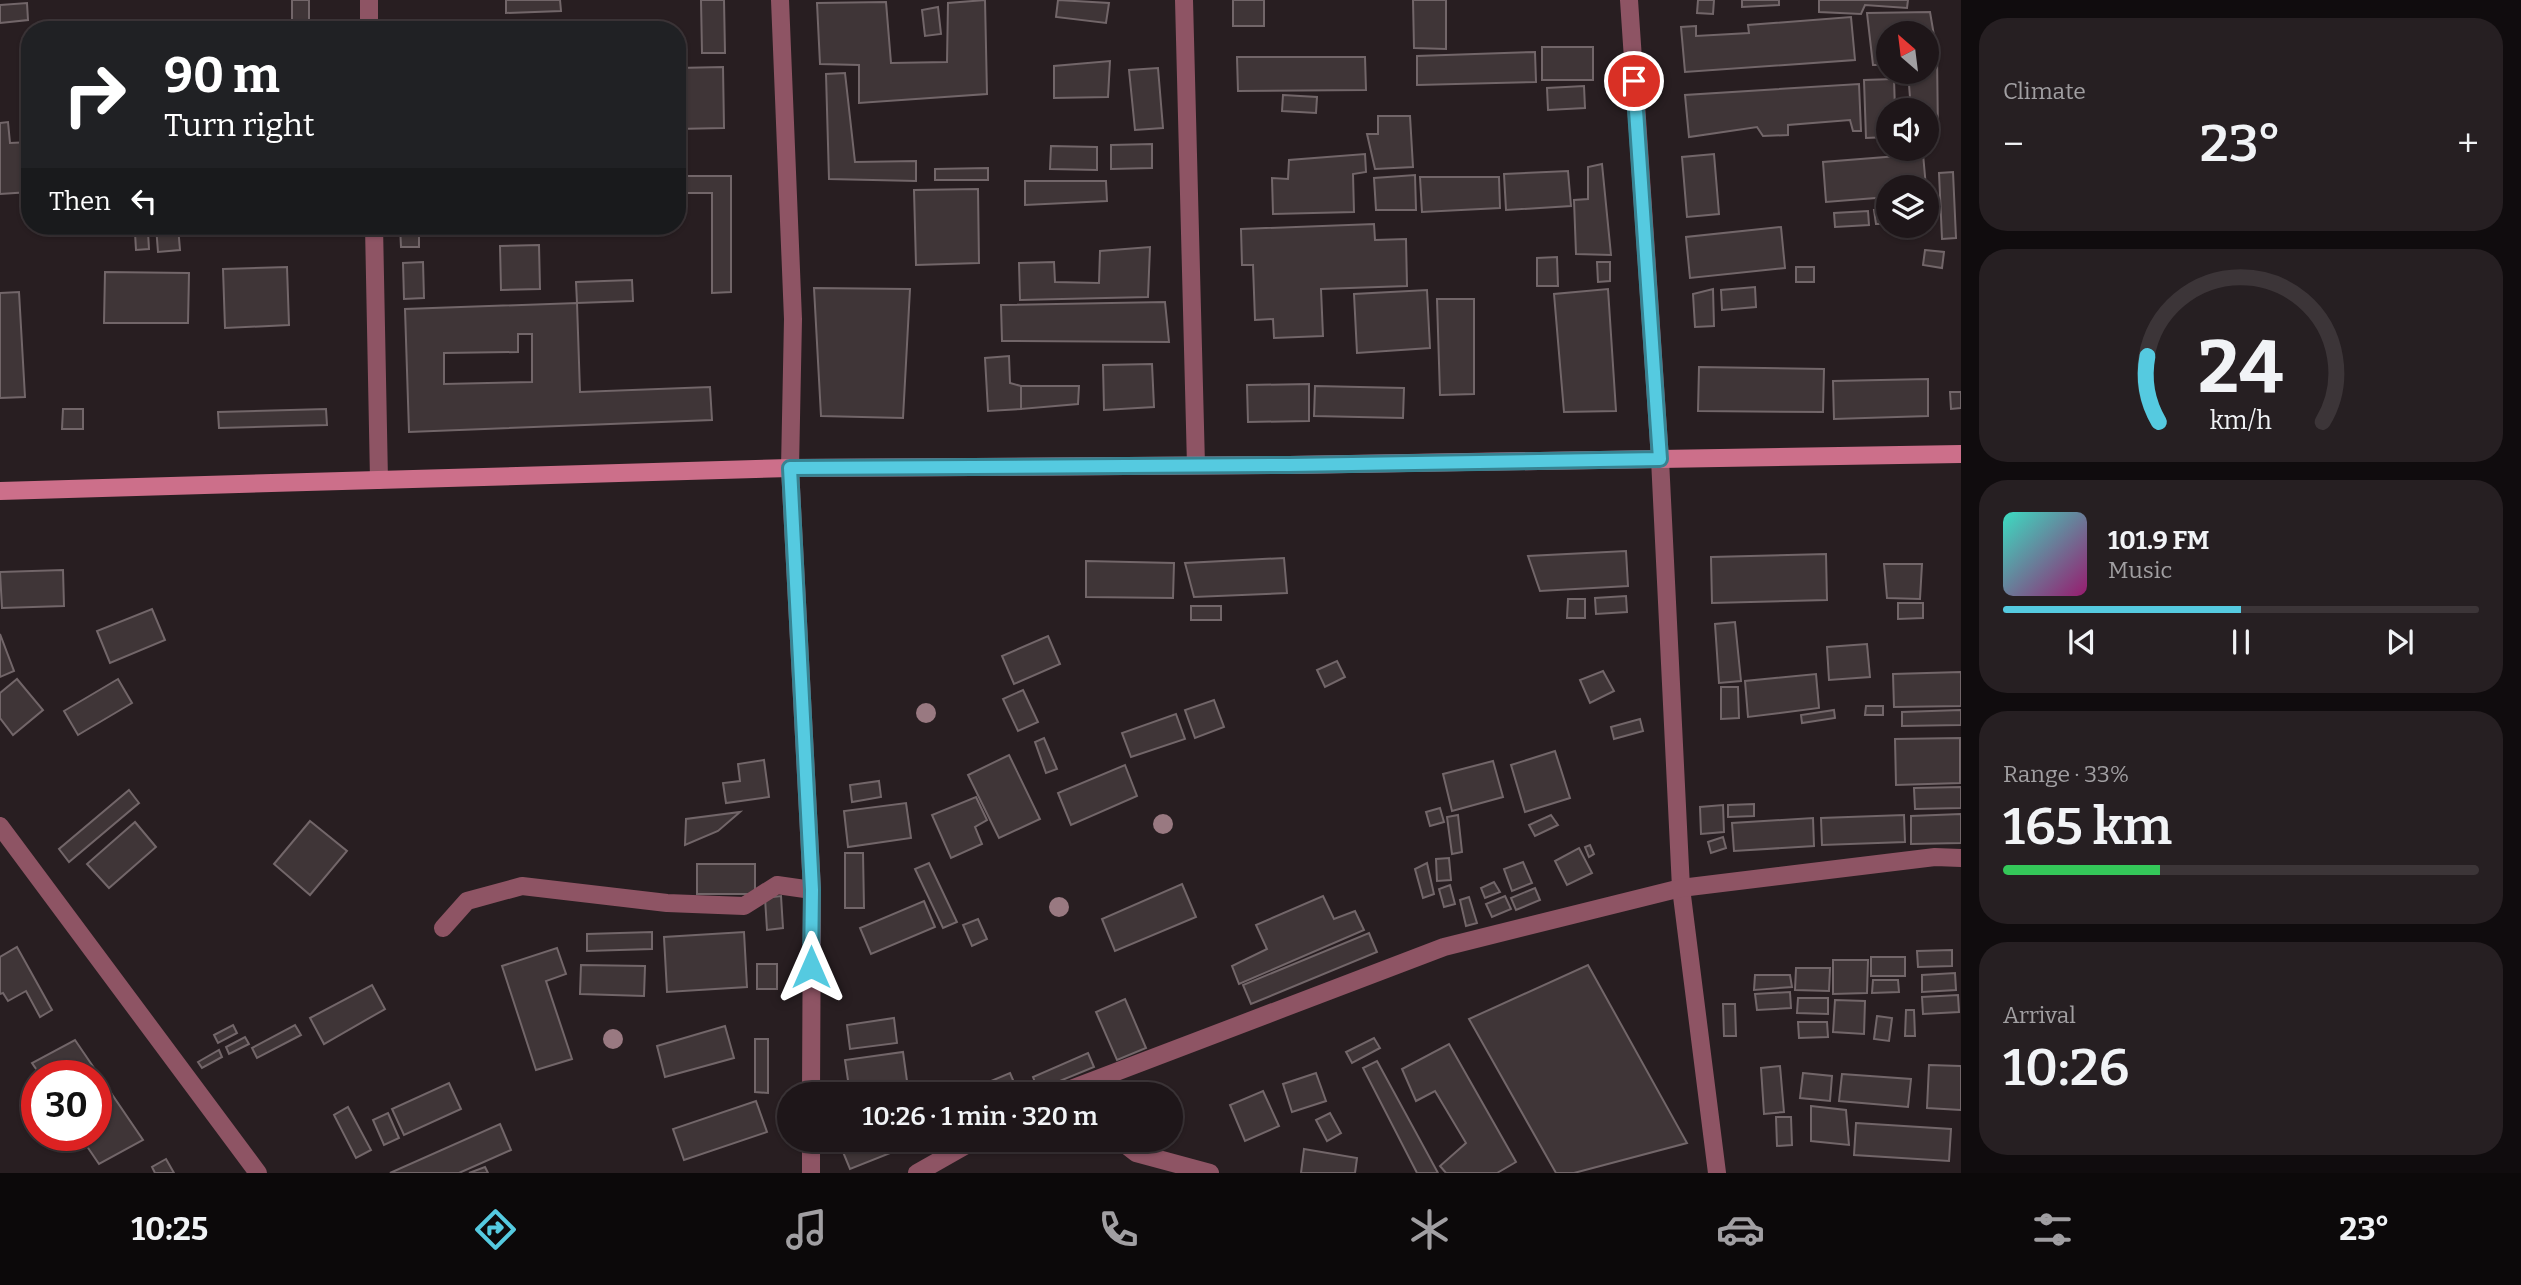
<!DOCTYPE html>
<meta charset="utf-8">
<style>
:root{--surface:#1e1619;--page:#261f22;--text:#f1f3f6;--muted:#a19fa2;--line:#3c3538;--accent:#55cae0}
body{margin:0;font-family:Bitter,serif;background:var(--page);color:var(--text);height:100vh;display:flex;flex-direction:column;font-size:26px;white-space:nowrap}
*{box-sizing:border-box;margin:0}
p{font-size:23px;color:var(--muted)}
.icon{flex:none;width:38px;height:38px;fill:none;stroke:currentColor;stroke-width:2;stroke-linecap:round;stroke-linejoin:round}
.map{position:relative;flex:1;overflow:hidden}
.details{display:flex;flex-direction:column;gap:18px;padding:18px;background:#100c0e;width:560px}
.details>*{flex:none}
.guide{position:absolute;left:21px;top:21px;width:665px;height:214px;border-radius:28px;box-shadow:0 2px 5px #0004,0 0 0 2px var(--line);background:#202124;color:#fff;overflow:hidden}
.needle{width:46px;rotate:332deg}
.controls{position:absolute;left:1876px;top:21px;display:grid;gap:14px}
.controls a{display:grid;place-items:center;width:63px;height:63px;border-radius:50%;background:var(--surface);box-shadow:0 2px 5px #0004,0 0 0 2px var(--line);font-size:35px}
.speed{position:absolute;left:21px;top:1060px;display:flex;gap:14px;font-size:35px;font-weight:700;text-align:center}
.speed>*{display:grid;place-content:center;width:91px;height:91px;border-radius:50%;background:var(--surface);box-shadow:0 2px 5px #0004,0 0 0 2px var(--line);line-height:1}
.speed .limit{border:10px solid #d22;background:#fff;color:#111}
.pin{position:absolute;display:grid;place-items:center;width:60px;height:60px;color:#fff;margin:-30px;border:4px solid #fff;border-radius:50%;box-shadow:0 2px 7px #0007}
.me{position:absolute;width:77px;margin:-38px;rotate:0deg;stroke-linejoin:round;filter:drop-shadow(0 0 5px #0008)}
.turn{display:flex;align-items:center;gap:24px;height:147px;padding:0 28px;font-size:32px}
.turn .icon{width:91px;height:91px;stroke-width:2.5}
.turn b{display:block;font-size:49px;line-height:60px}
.then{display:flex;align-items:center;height:66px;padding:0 28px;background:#0003;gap:14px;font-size:26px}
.big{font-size:52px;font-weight:600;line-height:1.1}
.details .widget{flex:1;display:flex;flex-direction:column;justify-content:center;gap:10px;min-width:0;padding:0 24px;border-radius:28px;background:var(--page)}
.details .dial{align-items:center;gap:0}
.dial svg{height:182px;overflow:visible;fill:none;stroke:var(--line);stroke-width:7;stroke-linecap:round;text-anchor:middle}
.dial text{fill:var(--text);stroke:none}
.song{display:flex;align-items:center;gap:21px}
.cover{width:84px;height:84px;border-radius:10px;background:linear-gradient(135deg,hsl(170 70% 55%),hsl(320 70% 35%))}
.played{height:7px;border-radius:4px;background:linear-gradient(90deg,var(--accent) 50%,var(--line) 50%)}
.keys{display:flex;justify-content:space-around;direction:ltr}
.heat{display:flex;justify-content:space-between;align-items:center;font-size:38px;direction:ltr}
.charge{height:10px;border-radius:5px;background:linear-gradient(90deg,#34c759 33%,var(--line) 0)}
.trip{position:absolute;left:777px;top:1082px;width:406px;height:70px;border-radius:35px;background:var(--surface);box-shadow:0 2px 5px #0004,0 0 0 2px var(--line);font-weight:600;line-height:70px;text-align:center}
.tabs{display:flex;height:112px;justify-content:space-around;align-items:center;background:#0c090a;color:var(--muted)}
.tabs .icon{width:49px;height:49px}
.tabs .on{color:var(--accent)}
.tabs b{font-size:32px;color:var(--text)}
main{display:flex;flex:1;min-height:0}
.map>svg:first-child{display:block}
.building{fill:#3f3537;stroke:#726669;stroke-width:2;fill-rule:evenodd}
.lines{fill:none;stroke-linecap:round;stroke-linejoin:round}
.minor{stroke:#8e5464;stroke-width:18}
.secondary{stroke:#cc6f8a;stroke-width:18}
.tree{fill:#997981}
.route-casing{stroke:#378392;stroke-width:18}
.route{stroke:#55cae0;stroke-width:12}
</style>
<main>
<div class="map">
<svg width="1961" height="1173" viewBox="0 0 1961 1173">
<rect width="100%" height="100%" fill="#281e21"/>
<g class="building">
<rect x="292" y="0" width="17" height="30"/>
<polygon points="506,0 560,0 561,11 506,13"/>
<polygon points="701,0 724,0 725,53 702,53"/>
<polygon points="985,0 987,94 859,103 859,65 820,64 817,3 886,2 891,63 947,62 948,3"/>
<polygon points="1058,0 1109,3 1106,23 1056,17"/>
<rect x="1233" y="0" width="31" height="26"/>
<polygon points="1413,0 1446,0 1446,49 1414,48"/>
<polygon points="1698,0 1714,0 1713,14 1697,13"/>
<polygon points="1742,0 1779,0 1779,5 1742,7"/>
<polygon points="1819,0 1908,0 1907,8 1865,5 1861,14 1819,12"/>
<polygon points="27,3 28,20 0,23 0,5"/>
<polygon points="938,7 941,34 925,36 922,10"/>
<polygon points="1930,12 1937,53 1938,136 1927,136 1927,110 1911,110 1908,72 1927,72 1927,33 1888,33 1888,65 1873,65 1867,13"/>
<polygon points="1851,17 1855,60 1685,72 1681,27 1696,26 1696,36 1749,33 1748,25"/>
<polygon points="141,23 141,30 50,30 50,29"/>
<rect x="1542" y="47" width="51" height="33"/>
<polygon points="1535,52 1536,82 1417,85 1417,56"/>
<polygon points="1237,57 1365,57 1366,90 1238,91"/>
<polygon points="1110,61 1108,97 1054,98 1054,66"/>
<polygon points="723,67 724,128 677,129 677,68"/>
<polygon points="1158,68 1163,128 1135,130 1129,70"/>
<polygon points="845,73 855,162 916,161 916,181 829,179 826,74"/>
<polygon points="1894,79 1895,110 1888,110 1888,137 1866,138 1864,80"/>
<polygon points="1859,84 1861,131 1853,131 1850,120 1788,125 1788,135 1763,136 1757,127 1689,137 1685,95"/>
<polygon points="1584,86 1585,108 1548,110 1547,88"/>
<polygon points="1283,95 1317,97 1316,113 1282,111"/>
<polygon points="1378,116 1410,116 1413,167 1375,169 1367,134 1378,134"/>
<polygon points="8,122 10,143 30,142 30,192 0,194 0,123"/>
<polygon points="1152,144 1152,168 1111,169 1111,145"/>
<polygon points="1051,146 1097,147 1097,170 1050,169"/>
<polygon points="1365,154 1366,172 1353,174 1354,212 1273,214 1272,178 1288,179 1289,160"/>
<polygon points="1714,154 1719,214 1687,217 1682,157"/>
<polygon points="1923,154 1926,187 1888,187 1888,197 1826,202 1823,162"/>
<polygon points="1602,164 1611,255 1576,254 1574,200 1588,199 1588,167"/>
<polygon points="988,168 988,180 935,180 935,169"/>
<polygon points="1568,171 1571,206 1506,210 1504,174"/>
<polygon points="1953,172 1956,238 1942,239 1939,173"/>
<polygon points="1415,175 1416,210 1376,210 1374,178"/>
<polygon points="677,176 731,176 731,292 712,293 712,193 677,193"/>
<polygon points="1420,177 1499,177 1500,208 1422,212"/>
<polygon points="1025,181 1106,181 1107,201 1025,205"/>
<polygon points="978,189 979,263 916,265 914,190"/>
<polygon points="1888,209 1888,224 1876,224 1874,210"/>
<polygon points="1868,211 1869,225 1835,227 1834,213"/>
<polygon points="1374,224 1375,240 1406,239 1407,286 1321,289 1323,336 1274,338 1273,319 1255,320 1253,265 1242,265 1241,229"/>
<polygon points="156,226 178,226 180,250 158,252"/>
<polygon points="400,226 419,226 419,247 401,247"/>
<rect x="574" y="226" width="17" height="3"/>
<polygon points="1781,227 1785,268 1690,278 1686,237"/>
<polygon points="148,232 149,249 136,250 135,233"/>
<polygon points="539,245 540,289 501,290 500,246"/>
<polygon points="1150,247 1148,297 1020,300 1019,263 1054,262 1055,282 1099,283 1100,251"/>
<polygon points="1925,250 1944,252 1942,268 1923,265"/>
<polygon points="1557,257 1558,286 1537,286 1537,258"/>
<polygon points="423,262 424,298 404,299 403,263"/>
<polygon points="1597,262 1610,262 1610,281 1598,282"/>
<polygon points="287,267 289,325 225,328 223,269"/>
<rect x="1796" y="267" width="18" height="15"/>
<polygon points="105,272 189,273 188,323 104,323"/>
<polygon points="632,280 633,301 577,303 576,282"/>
<polygon points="1755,287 1756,307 1722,310 1721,290"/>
<polygon points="814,288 910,289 903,418 821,416"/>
<polygon points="1608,289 1616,411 1564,412 1554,294"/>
<polygon points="1713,289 1714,326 1695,327 1693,294"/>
<polygon points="1427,290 1430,348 1357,353 1354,294"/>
<polygon points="19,292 25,397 0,398 0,293"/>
<polygon points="1437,299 1474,299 1474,394 1440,395"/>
<polygon points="1165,302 1169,342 1002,341 1001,305"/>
<path d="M577 303 580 392 710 387 712 420 409 432 405 309ZM518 334H532V382L444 384V353L518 352Z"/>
<polygon points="1009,356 1010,383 1021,386 1021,409 988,411 985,358"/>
<polygon points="1152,364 1154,407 1104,410 1103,365"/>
<polygon points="1699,367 1824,369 1823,412 1698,411"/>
<polygon points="1928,379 1928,416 1834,419 1833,381"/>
<polygon points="1309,384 1309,421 1248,422 1247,385"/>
<polygon points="1021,386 1079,386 1078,404 1021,409"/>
<polygon points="1315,386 1404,388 1403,418 1314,416"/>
<polygon points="1950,392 1961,392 1961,408 1951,409"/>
<polygon points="63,409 83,409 83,429 62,429"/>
<polygon points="326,409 327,425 219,428 218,412"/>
<polygon points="1626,551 1628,586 1540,591 1528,556"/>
<polygon points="1826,554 1827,600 1712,603 1711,557"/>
<polygon points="1284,558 1287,593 1194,597 1185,563"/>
<polygon points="1086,561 1174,563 1173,598 1086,597"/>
<polygon points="1884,564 1922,564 1920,599 1887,598"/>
<polygon points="63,570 64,606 2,608 0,572"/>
<polygon points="1626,596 1627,612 1596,614 1595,598"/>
<polygon points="1568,599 1585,599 1585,618 1567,618"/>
<polygon points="1898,603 1923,603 1923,618 1898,619"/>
<rect x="1191" y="606" width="30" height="14"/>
<polygon points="152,609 165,640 110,663 97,631"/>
<polygon points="1735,622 1741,681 1719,683 1715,624"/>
<polygon points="0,634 14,671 0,677"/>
<polygon points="1048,636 1060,664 1014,684 1002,656"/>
<polygon points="1867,644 1870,677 1829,680 1827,647"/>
<polygon points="1337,661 1345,677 1325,687 1317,670"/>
<polygon points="1603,671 1614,691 1590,703 1580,680"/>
<polygon points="1961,672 1961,706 1894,707 1893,674"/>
<polygon points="1816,674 1819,708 1748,717 1745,681"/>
<polygon points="17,679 43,710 13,735 0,718 0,693"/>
<polygon points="118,679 132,703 78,735 64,711"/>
<polygon points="1721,687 1738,687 1739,718 1721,719"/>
<polygon points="1023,690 1038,722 1018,731 1003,699"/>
<polygon points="1214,700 1224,727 1195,738 1185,710"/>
<polygon points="1866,706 1883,706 1883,715 1865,715"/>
<polygon points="1834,710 1835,718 1802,723 1801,715"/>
<polygon points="1961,710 1961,725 1902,726 1902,712"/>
<polygon points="1176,714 1185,739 1131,757 1122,733"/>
<polygon points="1640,719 1643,731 1614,739 1611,727"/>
<polygon points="1044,738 1057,769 1046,773 1035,742"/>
<polygon points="1960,738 1960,783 1896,785 1895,739"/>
<polygon points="1555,751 1570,798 1525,812 1511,765"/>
<polygon points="1009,755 1040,819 999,838 968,775"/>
<polygon points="764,760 769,797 726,803 723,783 740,781 738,764"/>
<polygon points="1493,761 1503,797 1452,811 1443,774"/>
<polygon points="1125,765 1137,796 1071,825 1058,793"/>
<polygon points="879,781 881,797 852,802 850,785"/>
<polygon points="1961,787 1961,808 1915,809 1914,788"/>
<polygon points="129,790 139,803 69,862 59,849"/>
<polygon points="976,797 987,820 975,827 982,844 951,858 932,815"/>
<polygon points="906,803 911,838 848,847 844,811"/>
<polygon points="1754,804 1754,816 1728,817 1728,805"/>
<polygon points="1723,805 1724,832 1701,834 1700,807"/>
<polygon points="1440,808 1444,822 1430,826 1426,812"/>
<polygon points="740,812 718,831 685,845 686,819"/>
<polygon points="1961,814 1961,843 1911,844 1911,816"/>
<polygon points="1458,815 1462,852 1452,854 1447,817"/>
<polygon points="1551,815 1558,825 1535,836 1529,825"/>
<polygon points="1904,815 1905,842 1822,845 1821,818"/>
<polygon points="1813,818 1814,846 1734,851 1732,823"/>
<polygon points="310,821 347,851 310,895 274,864"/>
<polygon points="135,822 156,847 109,888 87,864"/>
<polygon points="1723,837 1726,848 1711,853 1708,842"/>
<polygon points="1590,845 1594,854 1589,857 1585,847"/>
<polygon points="1579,848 1592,873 1567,885 1555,861"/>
<polygon points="845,853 863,853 864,908 845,908"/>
<polygon points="1449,858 1451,880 1437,881 1436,859"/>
<polygon points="1523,862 1532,883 1512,891 1504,869"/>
<polygon points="929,863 957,922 943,928 915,869"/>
<polygon points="1427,863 1434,894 1423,898 1415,869"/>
<rect x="697" y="864" width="58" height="30"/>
<polygon points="1494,882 1500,892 1485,898 1481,888"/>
<polygon points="1182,884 1196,917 1115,951 1102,919"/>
<polygon points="1450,885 1455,904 1444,907 1439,889"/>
<polygon points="1535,888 1540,900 1516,910 1511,898"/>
<polygon points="781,896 783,928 767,930 765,898"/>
<polygon points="1323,896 1334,919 1355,911 1364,930 1239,984 1232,966 1267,949 1256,925"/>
<polygon points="1505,896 1511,909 1492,917 1486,904"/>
<polygon points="1469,897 1477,923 1466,926 1460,900"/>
<polygon points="924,901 935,927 871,954 860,928"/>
<polygon points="978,919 987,939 972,946 963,925"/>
<polygon points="652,932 652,949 587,951 587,934"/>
<polygon points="744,932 747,987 667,992 664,937"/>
<polygon points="1369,933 1377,952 1251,1004 1243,985"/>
<polygon points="17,947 52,1010 40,1017 26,991 8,1001 3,993 0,994 0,957"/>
<polygon points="557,948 566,974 546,981 572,1059 536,1070 502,966"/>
<polygon points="1952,950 1952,966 1918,967 1917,951"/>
<rect x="1871" y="957" width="34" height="19"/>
<polygon points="1833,960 1868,960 1867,993 1833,994"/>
<rect x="757" y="964" width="20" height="25"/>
<polygon points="581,965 645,966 644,996 580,994"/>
<polygon points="1588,965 1687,1143 1574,1173 1556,1173 1469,1019"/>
<polygon points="1796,968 1830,968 1829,991 1795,990"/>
<polygon points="1955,973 1956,990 1922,992 1922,975"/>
<polygon points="1755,975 1790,975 1792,987 1754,990"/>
<polygon points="1873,980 1898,980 1899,992 1872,993"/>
<polygon points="372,985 385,1009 324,1044 310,1018"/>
<polygon points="1790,992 1791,1008 1757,1010 1755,994"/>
<polygon points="1958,995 1959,1012 1923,1014 1922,997"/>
<polygon points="1798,998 1828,998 1828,1014 1797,1013"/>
<polygon points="1125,999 1146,1048 1117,1060 1096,1012"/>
<polygon points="1835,1000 1865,1001 1864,1034 1833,1032"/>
<polygon points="1723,1004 1735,1004 1736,1036 1724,1036"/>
<polygon points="1906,1010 1914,1010 1915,1036 1905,1036"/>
<polygon points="1877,1016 1892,1018 1889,1041 1874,1039"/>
<polygon points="894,1018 897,1043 850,1049 847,1025"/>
<polygon points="1798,1022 1827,1022 1828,1037 1799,1038"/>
<polygon points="233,1025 237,1033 218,1043 214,1035"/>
<polygon points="295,1025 301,1035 257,1058 252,1048"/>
<polygon points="725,1026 734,1058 665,1077 657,1046"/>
<polygon points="245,1037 249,1044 229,1054 226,1047"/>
<polygon points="1374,1038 1380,1048 1352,1063 1346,1052"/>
<polygon points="755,1039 768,1039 768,1093 755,1092"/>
<polygon points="75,1040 143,1140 99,1164 80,1136 96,1136 96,1076 41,1076 32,1063"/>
<polygon points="1449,1044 1516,1162 1497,1173 1446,1173 1440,1166 1466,1143 1435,1091 1416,1101 1402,1069"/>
<polygon points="219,1050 222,1057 202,1068 198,1062"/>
<polygon points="903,1052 908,1088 869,1094 850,1094 845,1060"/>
<polygon points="1088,1053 1094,1067 1038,1090 1033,1077"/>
<polygon points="1377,1061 1438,1173 1417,1173 1363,1068"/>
<polygon points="1929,1065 1961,1066 1961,1110 1927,1108"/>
<polygon points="1780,1066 1784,1112 1764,1114 1761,1068"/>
<polygon points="1010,1073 1019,1094 974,1094 972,1089"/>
<polygon points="1316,1073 1326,1101 1292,1112 1283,1084"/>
<polygon points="1803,1073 1832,1076 1830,1101 1800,1098"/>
<polygon points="1842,1074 1911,1079 1908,1107 1839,1101"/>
<polygon points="449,1083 461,1109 404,1135 392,1109"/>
<polygon points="1263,1091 1279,1126 1245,1141 1230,1105"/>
<polygon points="756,1101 767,1132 684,1160 673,1129"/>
<polygon points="1811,1106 1846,1110 1849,1145 1811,1141"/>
<polygon points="348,1107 371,1150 356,1158 334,1115"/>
<polygon points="388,1113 399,1138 384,1145 373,1120"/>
<polygon points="1330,1113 1341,1133 1327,1141 1316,1120"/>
<polygon points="1776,1117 1791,1117 1792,1145 1777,1146"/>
<polygon points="1856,1123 1951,1129 1949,1161 1854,1155"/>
<polygon points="500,1124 511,1150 459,1173 390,1173"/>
<polygon points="875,1139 905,1139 908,1146 850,1169 843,1152"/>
<polygon points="1304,1149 1357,1158 1355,1173 1301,1173"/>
<polygon points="166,1159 174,1173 155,1173 152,1167"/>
<polygon points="485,1167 488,1173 469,1173"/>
</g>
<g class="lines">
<g class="minor">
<polyline points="369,0 369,30"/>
<polyline points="780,0 793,319 790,468 812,890 811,1094"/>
<polyline points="1184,0 1196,465"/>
<polyline points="1629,0 1660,459 1681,888 1717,1173"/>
<polyline points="374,226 379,480"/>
<polyline points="0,826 258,1173"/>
<polyline points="443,928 467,901 522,886 667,903 744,906 777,885 812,890"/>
<polyline points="1058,1094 1444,947 1681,888 1935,857 1961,858"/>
<polyline points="1118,1139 1136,1153 1210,1173"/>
<polyline points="811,1173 811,1139"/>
<polyline points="917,1173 977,1139"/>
</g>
<polyline class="secondary" points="0,491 790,468 1289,465 1961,454"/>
</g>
<g class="tree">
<circle cx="926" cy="713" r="10"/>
<circle cx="1163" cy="824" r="10"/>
<circle cx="1059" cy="907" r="10"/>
<circle cx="613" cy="1039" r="10"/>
</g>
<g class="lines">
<g class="route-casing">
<polyline id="route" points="811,967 812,890 790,468 1289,465 1660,459 1634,81"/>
</g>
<use href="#route" class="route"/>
</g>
</svg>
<div class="controls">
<a><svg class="needle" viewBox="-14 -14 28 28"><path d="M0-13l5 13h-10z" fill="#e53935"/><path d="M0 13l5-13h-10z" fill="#a19fa2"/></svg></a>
<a><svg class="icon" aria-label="sound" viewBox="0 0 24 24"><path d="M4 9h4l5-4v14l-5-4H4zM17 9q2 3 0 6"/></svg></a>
<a><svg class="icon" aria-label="layers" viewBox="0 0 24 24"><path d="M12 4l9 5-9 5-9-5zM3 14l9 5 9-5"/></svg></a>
</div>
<div class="speed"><div class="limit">30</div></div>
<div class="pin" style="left:1634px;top:81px;background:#d93025"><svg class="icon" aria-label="arrive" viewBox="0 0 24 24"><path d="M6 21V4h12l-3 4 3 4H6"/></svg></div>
<svg class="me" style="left:811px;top:967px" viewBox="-20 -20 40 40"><path d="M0-17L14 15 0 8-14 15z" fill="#55cae0" stroke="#fff" stroke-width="4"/></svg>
<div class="trip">10:26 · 1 min · 320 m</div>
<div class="guide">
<div class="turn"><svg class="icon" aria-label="right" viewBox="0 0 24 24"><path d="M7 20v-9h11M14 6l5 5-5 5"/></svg><div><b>90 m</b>Turn right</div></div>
<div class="then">Then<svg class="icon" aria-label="left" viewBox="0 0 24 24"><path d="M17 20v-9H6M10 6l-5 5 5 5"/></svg></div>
</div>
</div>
<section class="details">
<div class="widget"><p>Climate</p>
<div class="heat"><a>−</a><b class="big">23°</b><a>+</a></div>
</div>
<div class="widget dial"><svg viewBox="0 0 100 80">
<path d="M14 69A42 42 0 1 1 86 69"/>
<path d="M14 69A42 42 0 0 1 9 40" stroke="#55cae0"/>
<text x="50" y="56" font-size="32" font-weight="700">24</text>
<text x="50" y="72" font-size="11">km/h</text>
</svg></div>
<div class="widget">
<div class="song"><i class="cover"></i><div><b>101.9 FM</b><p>Music</p></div></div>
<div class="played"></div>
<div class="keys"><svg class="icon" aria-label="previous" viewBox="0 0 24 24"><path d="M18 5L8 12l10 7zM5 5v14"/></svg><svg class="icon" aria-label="pause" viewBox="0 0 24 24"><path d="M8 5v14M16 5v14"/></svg><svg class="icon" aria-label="next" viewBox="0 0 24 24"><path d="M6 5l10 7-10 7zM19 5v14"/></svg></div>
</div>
<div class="widget"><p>Range · 33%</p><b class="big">165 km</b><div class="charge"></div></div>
<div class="widget"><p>Arrival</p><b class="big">10:26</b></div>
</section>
</main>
<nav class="tabs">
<b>10:25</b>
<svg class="icon on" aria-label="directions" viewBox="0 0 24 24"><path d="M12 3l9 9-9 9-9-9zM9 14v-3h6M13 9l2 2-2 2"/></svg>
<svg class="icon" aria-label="music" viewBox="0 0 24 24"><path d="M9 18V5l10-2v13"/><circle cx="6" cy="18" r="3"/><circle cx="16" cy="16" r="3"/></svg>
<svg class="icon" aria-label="phone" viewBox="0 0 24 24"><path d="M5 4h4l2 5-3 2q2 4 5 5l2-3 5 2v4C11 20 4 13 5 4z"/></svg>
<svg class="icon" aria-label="climate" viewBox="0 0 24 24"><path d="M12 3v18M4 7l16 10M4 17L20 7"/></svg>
<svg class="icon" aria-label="car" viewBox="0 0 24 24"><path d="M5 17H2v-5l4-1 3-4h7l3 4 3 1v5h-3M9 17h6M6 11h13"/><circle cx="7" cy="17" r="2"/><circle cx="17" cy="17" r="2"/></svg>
<svg class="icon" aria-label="filters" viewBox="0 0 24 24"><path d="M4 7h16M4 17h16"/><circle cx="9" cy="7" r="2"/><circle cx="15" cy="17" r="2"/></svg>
<b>23°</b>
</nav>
